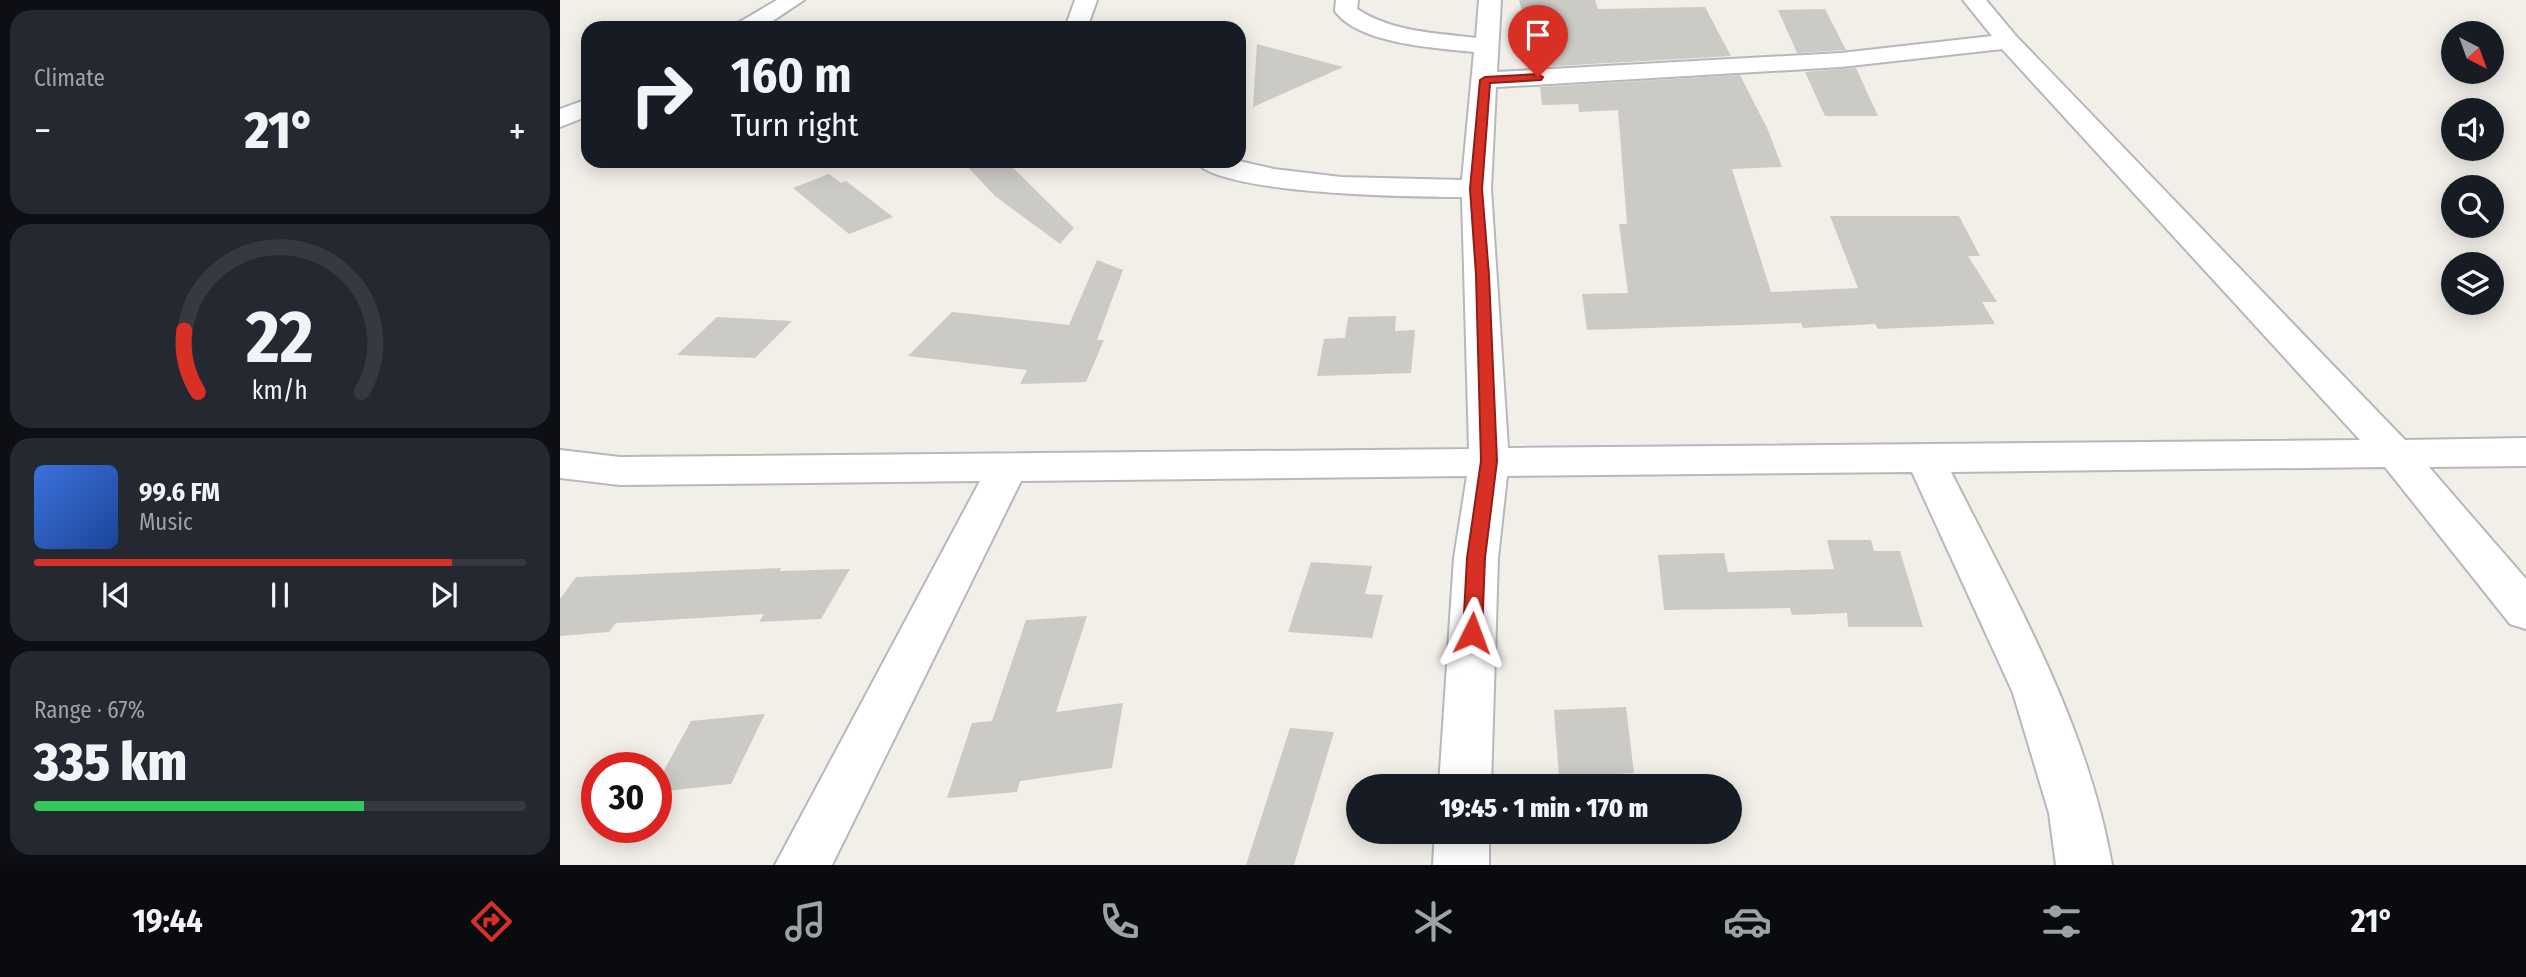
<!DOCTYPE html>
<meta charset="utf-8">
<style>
:root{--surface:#171b24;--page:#242831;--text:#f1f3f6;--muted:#9ea1a6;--line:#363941;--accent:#d93025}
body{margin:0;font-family:"Fira Sans Condensed",sans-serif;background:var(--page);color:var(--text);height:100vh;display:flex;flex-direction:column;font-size:26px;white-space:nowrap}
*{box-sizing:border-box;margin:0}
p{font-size:23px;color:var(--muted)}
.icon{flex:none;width:38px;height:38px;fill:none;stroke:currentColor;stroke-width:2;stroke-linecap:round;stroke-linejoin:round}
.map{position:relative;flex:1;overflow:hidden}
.panel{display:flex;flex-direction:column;gap:10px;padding:10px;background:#0d0f14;width:560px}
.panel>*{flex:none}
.banner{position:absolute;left:21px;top:21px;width:665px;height:147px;border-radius:21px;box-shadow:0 4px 18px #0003;background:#171b24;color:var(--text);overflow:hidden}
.needle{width:46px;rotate:139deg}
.tools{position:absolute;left:1881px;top:21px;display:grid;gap:14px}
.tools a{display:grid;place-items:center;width:63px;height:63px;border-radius:50%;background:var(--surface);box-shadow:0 4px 18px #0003;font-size:35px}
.speed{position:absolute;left:21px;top:752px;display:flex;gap:14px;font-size:35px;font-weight:700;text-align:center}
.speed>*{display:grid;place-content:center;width:91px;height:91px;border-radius:50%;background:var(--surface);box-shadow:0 4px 18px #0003;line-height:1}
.speed .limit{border:10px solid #d22;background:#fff;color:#111}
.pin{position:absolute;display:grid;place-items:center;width:60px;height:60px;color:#fff;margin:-72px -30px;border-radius:50% 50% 50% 0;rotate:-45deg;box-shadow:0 0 7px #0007}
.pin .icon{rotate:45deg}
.me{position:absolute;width:77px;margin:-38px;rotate:3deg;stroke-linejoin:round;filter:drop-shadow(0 0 5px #0008)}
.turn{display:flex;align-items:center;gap:24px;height:147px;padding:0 35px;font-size:32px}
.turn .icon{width:91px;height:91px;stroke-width:2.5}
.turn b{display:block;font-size:49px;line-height:60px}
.big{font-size:52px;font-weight:800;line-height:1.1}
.panel .widget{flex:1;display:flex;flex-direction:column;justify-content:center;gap:10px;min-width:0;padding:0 24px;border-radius:21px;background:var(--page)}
.panel .dial{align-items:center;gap:0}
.dial svg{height:182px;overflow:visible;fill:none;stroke:var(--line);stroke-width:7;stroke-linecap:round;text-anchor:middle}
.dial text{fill:var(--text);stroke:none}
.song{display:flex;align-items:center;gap:21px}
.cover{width:84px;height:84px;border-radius:10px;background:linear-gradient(135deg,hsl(220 70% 55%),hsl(220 70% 35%))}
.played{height:7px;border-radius:4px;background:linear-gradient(90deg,var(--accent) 85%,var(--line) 85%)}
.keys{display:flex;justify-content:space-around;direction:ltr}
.heat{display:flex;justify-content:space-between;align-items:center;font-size:38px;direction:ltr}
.charge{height:10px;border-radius:5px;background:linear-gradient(90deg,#34c759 67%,var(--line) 0)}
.trip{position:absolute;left:786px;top:774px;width:396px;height:70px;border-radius:35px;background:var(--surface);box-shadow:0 4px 18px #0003;font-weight:800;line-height:70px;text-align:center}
.menu{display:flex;height:112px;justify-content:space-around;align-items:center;background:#090b0e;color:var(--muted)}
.menu .icon{width:49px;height:49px}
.menu .current{color:var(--accent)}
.menu b{font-size:32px;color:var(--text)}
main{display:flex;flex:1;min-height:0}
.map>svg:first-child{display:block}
.building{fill:#cccac5}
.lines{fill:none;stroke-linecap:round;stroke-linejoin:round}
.minor-casing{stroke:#b5b8bc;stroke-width:4}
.minor{fill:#fff;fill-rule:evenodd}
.route{fill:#d93025;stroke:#8d1f18;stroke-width:2}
</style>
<main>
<section class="panel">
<div class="widget"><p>Climate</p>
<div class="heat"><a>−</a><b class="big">21°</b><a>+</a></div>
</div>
<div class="widget dial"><svg viewBox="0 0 100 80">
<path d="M14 69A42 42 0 1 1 86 69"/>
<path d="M14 69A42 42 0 0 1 8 42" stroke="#d93025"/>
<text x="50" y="56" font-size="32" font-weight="700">22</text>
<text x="50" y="72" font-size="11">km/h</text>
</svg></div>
<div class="widget">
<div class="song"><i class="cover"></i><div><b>99.6 FM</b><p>Music</p></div></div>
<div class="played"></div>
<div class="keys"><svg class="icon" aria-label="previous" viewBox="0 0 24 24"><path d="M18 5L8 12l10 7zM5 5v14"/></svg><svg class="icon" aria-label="pause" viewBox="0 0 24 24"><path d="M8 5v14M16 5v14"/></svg><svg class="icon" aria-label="next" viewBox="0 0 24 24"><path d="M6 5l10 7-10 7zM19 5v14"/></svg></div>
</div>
<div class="widget"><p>Range · 67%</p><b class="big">335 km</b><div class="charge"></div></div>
</section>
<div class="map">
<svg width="1966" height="865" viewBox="0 0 1966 865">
<rect width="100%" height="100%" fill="#f1efe8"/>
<g class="building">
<polygon points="959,0 1035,0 1038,9 1145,7 1171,56 978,67"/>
<polygon points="1265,9 1286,50 1237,53 1218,10"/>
<polygon points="697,44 783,67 693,107"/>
<polygon points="1296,68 1318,116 1265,116 1245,72"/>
<polygon points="1180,75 1208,130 1222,167 1172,169 1211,292 1298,288 1270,216 1399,216 1420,256 1408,256 1437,302 1422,302 1435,324 1318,329 1315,324 1243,328 1241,323 1027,330 1022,294 1068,293 1059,224 1067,224 1058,110 1019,112 1018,104 982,105 980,87"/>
<polygon points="402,161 446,161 514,228 500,244 435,196"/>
<polygon points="269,174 281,183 286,181 333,217 289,234 233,188"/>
<polygon points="537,260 563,270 537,340 544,340 526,382 460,384 467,370 348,356 392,312 509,325"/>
<polygon points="836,316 835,331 855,330 851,373 757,376 764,339 785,338 788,317"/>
<polygon points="157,317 232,321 195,358 117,355"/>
<polygon points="1267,540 1311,540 1314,551 1340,551 1363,627 1288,627 1287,613 1232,615 1230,608 1104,610 1098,555 1164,553 1168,572 1274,569"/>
<polygon points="751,562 812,566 805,594 823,595 812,638 728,632"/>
<polygon points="221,568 220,571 290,569 261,619 199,622 204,614 56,623 49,632 0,636 0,599 16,577"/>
<polygon points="527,616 496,712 563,703 552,768 460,781 457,792 387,798 412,723 432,721 466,620"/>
<polygon points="1066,707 1074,773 999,777 994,710"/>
<polygon points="205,714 171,784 96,792 96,785 131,721"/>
<polygon points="730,728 774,732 734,865 686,865"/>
</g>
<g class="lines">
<g class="minor-casing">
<g id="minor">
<polygon points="217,0 244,0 202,28 175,28 178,23"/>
<polygon points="515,0 537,0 527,28 505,28"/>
<path d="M776 0H798L797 9C832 32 875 33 916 38L919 0H941L937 72 1281 53 1432 36 1403 0H1426L1456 36 1845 440 1966 438V466L1869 467 1966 579V629L1950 624 1825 467 1391 472C1455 599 1527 723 1552 865H1496L1489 813 1453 693 1352 472 947 476 938 558 931 786H879L894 558 907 476 461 481 272 865H215L420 481 60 485 0 478V450L60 457 909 449 902 197C857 197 658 195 635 161H679L714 169 781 177 902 180 914 52C877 48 798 44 775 11ZM1442 49 1800 440 948 448 931 189 936 87 1281 67Z"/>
<polygon points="28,99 28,116 0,127 0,109"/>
<polygon points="875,831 929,831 929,865 873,865"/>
</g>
</g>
<use href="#minor" class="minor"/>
</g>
<polygon class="route" points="978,74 983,77 981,80 930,83 922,189 929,275 937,461 925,558 922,633 919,639 912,641 906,639 903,633 907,558 921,461 916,275 910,189 920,80 925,77"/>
</svg>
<div class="tools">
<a><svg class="needle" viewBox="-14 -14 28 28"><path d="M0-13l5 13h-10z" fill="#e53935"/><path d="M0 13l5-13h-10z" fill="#9ea1a6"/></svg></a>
<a><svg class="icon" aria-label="sound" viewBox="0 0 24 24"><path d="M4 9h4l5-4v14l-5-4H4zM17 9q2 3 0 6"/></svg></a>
<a><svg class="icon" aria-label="search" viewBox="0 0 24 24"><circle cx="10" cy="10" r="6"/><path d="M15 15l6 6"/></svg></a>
<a><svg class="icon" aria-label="layers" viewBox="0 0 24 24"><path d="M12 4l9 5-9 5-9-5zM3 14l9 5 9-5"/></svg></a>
</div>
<div class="speed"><div class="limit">30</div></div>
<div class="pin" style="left:978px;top:77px;background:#d93025"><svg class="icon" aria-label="arrive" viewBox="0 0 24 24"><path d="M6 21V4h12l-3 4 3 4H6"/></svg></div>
<svg class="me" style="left:912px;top:633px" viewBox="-20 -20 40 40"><path d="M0-17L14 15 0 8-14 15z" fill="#d93025" stroke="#fff" stroke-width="4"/></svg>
<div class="trip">19:45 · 1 min · 170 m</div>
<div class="banner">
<div class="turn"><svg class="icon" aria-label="right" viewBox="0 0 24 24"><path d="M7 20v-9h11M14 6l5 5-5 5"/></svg><div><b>160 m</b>Turn right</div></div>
</div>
</div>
</main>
<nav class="menu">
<b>19:44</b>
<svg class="icon current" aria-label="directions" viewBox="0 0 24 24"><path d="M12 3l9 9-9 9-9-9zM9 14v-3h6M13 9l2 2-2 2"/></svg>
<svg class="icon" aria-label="music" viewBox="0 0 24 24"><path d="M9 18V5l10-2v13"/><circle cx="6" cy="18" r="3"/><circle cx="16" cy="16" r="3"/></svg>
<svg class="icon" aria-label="phone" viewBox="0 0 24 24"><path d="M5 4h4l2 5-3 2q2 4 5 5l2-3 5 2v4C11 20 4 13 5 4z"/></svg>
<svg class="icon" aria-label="climate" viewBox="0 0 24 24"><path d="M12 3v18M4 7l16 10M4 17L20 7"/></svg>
<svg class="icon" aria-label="car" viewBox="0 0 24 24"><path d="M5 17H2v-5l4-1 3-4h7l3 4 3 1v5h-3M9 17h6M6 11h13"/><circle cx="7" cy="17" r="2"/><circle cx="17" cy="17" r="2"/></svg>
<svg class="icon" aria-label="filters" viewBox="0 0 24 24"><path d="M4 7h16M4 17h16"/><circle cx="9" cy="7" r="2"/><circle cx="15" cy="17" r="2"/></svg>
<b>21°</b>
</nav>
